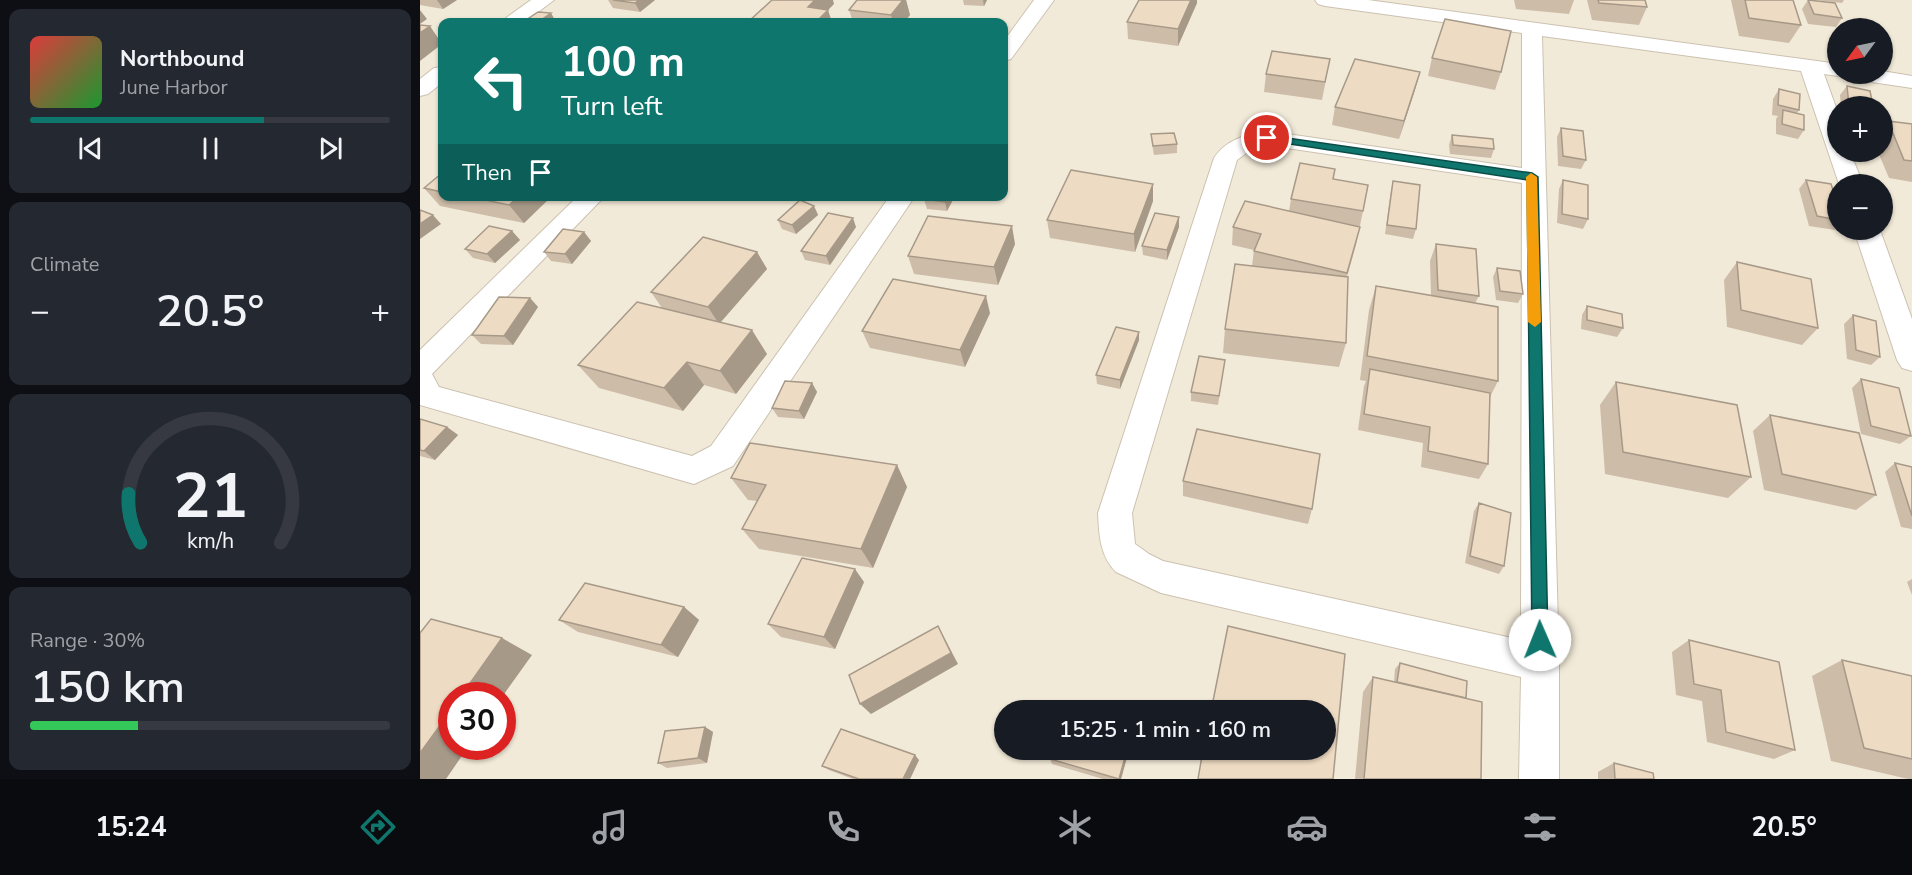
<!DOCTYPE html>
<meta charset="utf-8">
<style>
:root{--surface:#171b24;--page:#242831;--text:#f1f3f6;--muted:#9ea1a6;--line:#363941;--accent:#0f766e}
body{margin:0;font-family:"Nunito Sans",sans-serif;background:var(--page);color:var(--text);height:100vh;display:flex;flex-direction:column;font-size:22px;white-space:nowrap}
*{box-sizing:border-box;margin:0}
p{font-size:20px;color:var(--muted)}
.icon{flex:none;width:33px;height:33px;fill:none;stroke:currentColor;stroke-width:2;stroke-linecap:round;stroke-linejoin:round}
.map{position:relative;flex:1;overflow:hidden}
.sheet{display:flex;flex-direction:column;gap:9px;padding:9px;background:#0d0f14;width:420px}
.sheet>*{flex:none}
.top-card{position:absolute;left:18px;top:18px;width:570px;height:183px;border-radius:12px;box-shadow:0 2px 4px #0004;background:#0f766e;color:#fff;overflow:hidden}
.needle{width:39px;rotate:237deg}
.controls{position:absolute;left:1407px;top:18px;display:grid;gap:12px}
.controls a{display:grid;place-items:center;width:66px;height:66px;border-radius:50%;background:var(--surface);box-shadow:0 2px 4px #0004;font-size:30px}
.speed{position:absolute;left:18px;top:682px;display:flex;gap:12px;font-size:30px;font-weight:700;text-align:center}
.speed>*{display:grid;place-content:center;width:78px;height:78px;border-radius:50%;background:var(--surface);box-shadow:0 2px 4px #0004;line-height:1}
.speed .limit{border:9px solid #d22;background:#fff;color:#111}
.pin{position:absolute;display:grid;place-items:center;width:51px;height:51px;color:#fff;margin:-26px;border:3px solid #fff;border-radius:50%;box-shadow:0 2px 6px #0007}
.me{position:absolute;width:66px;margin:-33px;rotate:359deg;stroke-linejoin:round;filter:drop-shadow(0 0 4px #0008)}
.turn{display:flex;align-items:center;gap:21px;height:126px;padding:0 24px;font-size:27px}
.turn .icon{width:78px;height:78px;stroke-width:2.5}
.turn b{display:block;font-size:42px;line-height:51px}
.then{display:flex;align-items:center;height:57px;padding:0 24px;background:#0003;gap:12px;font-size:22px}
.big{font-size:45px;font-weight:600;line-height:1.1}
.sheet .tile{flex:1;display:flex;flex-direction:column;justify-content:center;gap:9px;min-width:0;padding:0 21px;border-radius:12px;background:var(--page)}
.sheet .dial{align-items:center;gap:0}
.dial svg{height:156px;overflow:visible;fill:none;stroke:var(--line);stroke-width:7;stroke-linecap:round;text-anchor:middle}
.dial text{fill:var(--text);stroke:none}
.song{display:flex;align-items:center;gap:18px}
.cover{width:72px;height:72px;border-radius:9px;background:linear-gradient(135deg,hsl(0 70% 55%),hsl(130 70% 35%))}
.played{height:6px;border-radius:3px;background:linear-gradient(90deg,var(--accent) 65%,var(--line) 65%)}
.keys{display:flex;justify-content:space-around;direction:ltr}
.heat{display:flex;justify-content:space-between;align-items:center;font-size:33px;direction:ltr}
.charge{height:9px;border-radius:4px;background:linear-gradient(90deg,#34c759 30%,var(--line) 0)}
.trip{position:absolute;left:574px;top:700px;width:342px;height:60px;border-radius:30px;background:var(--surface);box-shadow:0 2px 4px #0004;font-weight:600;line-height:60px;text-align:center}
.tab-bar{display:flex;height:96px;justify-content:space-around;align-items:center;background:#090b0e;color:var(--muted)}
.tab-bar .icon{width:42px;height:42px}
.tab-bar .current{color:var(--accent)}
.tab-bar b{font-size:27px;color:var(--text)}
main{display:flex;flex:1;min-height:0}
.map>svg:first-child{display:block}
.residential{fill:#f2ead8;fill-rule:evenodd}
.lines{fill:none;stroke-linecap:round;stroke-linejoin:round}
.street-casing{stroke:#ccc1b0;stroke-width:2}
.street{fill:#fff;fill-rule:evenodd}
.wall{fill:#cdbca8}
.shaded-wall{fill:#a79988}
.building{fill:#eedbc3;stroke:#a79988;stroke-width:1.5}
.route{fill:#0f766e;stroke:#0a4d48;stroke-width:1.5}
.slow{fill:#f59e0b}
</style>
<main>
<section class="sheet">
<div class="tile">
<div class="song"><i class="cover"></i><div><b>Northbound</b><p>June Harbor</p></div></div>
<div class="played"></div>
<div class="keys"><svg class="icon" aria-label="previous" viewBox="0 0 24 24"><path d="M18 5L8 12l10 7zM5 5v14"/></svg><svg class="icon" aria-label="pause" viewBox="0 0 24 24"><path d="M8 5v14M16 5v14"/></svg><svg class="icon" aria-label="next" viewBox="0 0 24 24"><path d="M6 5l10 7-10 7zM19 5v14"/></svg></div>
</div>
<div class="tile"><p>Climate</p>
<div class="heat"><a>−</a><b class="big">20.5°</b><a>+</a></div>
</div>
<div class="tile dial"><svg viewBox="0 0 100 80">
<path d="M14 69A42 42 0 1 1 86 69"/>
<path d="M14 69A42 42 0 0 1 8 44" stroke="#0f766e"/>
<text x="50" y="56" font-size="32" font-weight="700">21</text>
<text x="50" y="72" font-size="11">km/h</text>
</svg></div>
<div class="tile"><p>Range · 30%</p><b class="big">150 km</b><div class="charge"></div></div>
</section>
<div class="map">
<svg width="1492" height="779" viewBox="0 0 1492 779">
<rect width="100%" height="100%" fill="#fbf7e9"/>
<path class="residential" d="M0 0H1492V779H0ZM22 22H584V196H22ZM1418 28H1462V74H1418ZM1418 106H1462V152H1418ZM1418 184H1462V230H1418ZM32 696H82V747H32ZM585 711H906V750H585Z"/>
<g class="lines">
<g class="street-casing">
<g id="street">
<polygon points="111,0 134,0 105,22 83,22 86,18"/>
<polygon points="614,0 634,0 591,59 584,61 584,41"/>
<path d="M895 0H948L1390 60 1418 64V74H1426L1418 76 1404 74 1418 113V152H1430L1443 184H1419L1381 71 1122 36 1139 663V779H1099L1101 677 741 593 696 572C680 556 679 535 678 513L794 158C807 139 825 135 847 131L1102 168V33L905 6 898 4ZM847 145 1102 183 1101 640 743 561 729 554 715 544 712 513 817 160 832 149Z"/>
<polygon points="22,67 22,83 8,94 0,96 0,79 14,68"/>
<polygon points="1462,71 1492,76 1492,88 1438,80 1430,79 1427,74 1462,74"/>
<polygon points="158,196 185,196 12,374 19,387 272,456 291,446 470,196 495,196 313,466 274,484 0,405 0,350"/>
<polygon points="1434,230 1460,230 1492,319 1492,371 1482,368 1477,360"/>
</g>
</g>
<use href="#street" class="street"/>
</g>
<g class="wall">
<polygon points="0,0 37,0 23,9 0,5"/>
<polygon points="188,0 235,0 220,12 193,8"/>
<polygon points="437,0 486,0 490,15 484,22 433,22 429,10"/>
<polygon points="543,0 567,0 564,6 544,5"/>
<polygon points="719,0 777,0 777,3 758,46 708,39 707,22"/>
<polygon points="1094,0 1154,0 1149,14 1096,9"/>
<polygon points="1167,0 1225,0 1227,7 1219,25 1172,20"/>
<polygon points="1311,0 1373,0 1381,25 1369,43 1319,36"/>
<polygon points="1388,0 1422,18 1416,27 1388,24 1382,9"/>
<polygon points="1396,0 1424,0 1422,3"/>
<polygon points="1012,58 1081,72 1075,90 1008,76"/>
<polygon points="910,59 902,100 844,92 846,74"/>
<polygon points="1000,72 979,139 912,125 915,107"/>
<polygon points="1427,86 1453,106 1421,106 1420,95"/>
<polygon points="1359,89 1379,110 1377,113 1384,130 1378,139 1356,134 1356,119 1358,116 1352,115 1353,99"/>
<polygon points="1468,121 1492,124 1492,182 1469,178 1458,152 1462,152 1462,127"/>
<polygon points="1141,128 1166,160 1161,169 1138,166 1137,137"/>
<polygon points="731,134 757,144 757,153 734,155 732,144"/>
<polygon points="1032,135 1074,149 1071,158 1030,154 1029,145"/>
<polygon points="22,173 22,196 132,196 104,223 20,206 4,188"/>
<polygon points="913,179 943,211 936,245 927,277 926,343 919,367 803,353 805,329 832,266 834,250 812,245 813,227 869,211 871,199"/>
<polygon points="1143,180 1168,219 1163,229 1137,223 1139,189"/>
<polygon points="1386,180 1418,205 1418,227 1415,230 1389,226 1379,189"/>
<polygon points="973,181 996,229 993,239 965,234 971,190"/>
<polygon points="733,184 733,201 715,252 630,238 627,220"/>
<polygon points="506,196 535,196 527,211 507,209 504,199"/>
<polygon points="394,206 398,215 376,234 362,229 358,220"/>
<polygon points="759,217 759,227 747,260 723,255 722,246"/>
<polygon points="436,227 410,265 385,260 381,251"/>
<polygon points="92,231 100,240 75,263 53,258 45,249"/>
<polygon points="164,232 171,241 152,264 131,261 124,252"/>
<polygon points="595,244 578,285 494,274 488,256"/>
<polygon points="1016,244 1059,296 1055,303 1078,381 1070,397 1068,464 1059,479 1001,467 1003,443 938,430 944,386 946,381 940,380 949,310 956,286 1011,296 1010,261"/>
<polygon points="337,252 347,269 301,322 347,354 316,394 284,385 263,411 179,388 158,365 242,308 231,292"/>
<polygon points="1317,262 1398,328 1382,345 1307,327 1304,280"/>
<polygon points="1077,268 1103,294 1098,303 1076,300 1073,277"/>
<polygon points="110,298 118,307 93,345 61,344 52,335"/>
<polygon points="1167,306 1203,328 1197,337 1161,329 1162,315"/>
<polygon points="570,313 545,367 450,348 442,331"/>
<polygon points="1433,315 1460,357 1451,365 1427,359 1424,324"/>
<polygon points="719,332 719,340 700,389 677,384 676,375"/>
<polygon points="805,360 798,405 771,401 771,392"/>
<polygon points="1441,379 1491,436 1480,444 1441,434 1432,388"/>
<polygon points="1196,382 1331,477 1308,498 1185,474 1180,405"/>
<polygon points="392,383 397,392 384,419 358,417 352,408"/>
<polygon points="1350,415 1456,495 1436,510 1344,490 1333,431"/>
<polygon points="0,419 27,427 38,435 15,460 0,456"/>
<polygon points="1475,463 1492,467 1492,529 1481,527 1465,472"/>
<polygon points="477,465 487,487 453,568 339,549 322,529 337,501 328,500 311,478"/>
<polygon points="763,481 892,509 888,524 763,496"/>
<polygon points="1059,503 1084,566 1079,574 1045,563 1054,511"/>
<polygon points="1492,579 1492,595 1487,582"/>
<polygon points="444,582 415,649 361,637 348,624"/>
<polygon points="264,607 279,620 258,657 158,632 139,620"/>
<polygon points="1269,640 1375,750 1354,759 1287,742 1282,701 1256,695 1252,652"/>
<polygon points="1422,660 1492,676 1492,779 1488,779 1411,761 1392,676"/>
<polygon points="980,663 1046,698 1061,779 935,779 943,692 953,677 974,682 975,669"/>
<polygon points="285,727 293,732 287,763 247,768 238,763"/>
<polygon points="709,750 701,779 683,779 632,764 630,759"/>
<polygon points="499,760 490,779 433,779 409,770 402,766"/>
<polygon points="1194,763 1234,779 1178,779 1178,772"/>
</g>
<g class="shaded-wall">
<polygon points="17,0 37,0 23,9"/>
<polygon points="219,0 235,0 220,12 215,3"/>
<polygon points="395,0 413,0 414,4 408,10 412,22 393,22 388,7"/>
<polygon points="483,0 486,0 490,15 484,22 473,22 471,15"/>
<polygon points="563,0 567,0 564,6"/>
<polygon points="771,0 777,0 777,3 758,46 758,29"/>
<polygon points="0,10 7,19 0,24"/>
<polygon points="131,13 136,22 118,22"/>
<polygon points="10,26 22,44 0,61 0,33"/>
<polygon points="1000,72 995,90 979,139 984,121"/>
<polygon points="733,184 733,201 715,252 714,234"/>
<polygon points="99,196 132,196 104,223 89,205"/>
<polygon points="528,196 535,196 527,211 525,202"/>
<polygon points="394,206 398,215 376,234 372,225"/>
<polygon points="13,215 21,224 0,239 0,224"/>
<polygon points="759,217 759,227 747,260 747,250"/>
<polygon points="433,218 436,227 410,265 406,256"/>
<polygon points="592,226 595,244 578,285 574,267"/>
<polygon points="92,231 100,240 75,263 67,254"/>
<polygon points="164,232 171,241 152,264 145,254"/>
<polygon points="337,252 347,269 299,324 288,307"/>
<polygon points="566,296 570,313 545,367 540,350"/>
<polygon points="110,298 118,307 93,345 84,336"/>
<polygon points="332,330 347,354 316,394 300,371"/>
<polygon points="719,332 719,340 700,389 700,380"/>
<polygon points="267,362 284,385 263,411 244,388"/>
<polygon points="392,383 397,392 384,419 379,411"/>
<polygon points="27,427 38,435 15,460 4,451"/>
<polygon points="477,465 487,487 453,568 441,549"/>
<polygon points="435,569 444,582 415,649 404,637"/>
<polygon points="264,607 279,620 258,657 241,645"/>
<polygon points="518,626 538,664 451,714 440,704"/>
<polygon points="82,638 112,655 82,697 82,696 41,696"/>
<polygon points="32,709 32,747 48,747 26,779 0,779 0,753"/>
<polygon points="285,727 293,732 287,763 278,758"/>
<polygon points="707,750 709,750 701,779 699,779"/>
<polygon points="495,755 499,760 490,779 483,779"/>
</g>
<g class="building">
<polygon points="193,0 219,0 215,3"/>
<polygon points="352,0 395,0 388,7 408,10 396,22 328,22"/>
<polygon points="437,0 483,0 471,15 429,10"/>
<polygon points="719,0 771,0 758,29 707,22"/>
<polygon points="1178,0 1225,0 1227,7 1179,3"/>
<polygon points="1325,0 1373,0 1381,25 1329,18"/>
<polygon points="1388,0 1415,3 1422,18 1394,14"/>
<polygon points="118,12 131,13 118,22 103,22"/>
<polygon points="1025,19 1091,31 1081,72 1012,58"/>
<polygon points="439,20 451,22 437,22"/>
<polygon points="0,25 10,26 0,33"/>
<polygon points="852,51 910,59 905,82 846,74"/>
<polygon points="935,59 1000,72 984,121 915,107"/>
<polygon points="1427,86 1450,91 1453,106 1429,106"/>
<polygon points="1359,89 1380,94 1379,110 1358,105"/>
<polygon points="1363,110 1384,115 1384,130 1362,124"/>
<polygon points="1468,121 1492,124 1492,161 1484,160"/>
<polygon points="1141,128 1163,131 1166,160 1143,156"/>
<polygon points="754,133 757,144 733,146 731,134"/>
<polygon points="1032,135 1073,139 1074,149 1033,145"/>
<polygon points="880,163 915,169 913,179 948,185 943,211 871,199"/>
<polygon points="651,170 733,184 714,234 627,220"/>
<polygon points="22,173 22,192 4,188"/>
<polygon points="1143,180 1168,185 1168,219 1142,214"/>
<polygon points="1386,180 1411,184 1418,205 1418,220 1397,216"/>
<polygon points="973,181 1000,185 996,229 967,225"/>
<polygon points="46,196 99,196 89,205"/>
<polygon points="506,196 528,196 525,202 504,199"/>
<polygon points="380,200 394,206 372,225 358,220"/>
<polygon points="825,201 940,227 927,273 834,251 841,234 813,227"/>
<polygon points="0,210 13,215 0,224"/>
<polygon points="408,213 433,218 406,256 381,251"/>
<polygon points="735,213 759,217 747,250 722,246"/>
<polygon points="508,216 592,226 574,267 488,256"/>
<polygon points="69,226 92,231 67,254 45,249"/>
<polygon points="143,229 164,232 145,254 124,252"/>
<polygon points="283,237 337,252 288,307 231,292"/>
<polygon points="1016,244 1056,249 1059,296 1018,290"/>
<polygon points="1317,262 1391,279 1398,328 1321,310"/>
<polygon points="815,264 928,277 926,343 805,329"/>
<polygon points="1077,268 1100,271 1103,294 1080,291"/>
<polygon points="473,279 566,296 540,350 442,331"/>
<polygon points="956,286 1078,307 1078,381 947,356"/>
<polygon points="79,297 110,298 84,336 52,335"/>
<polygon points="217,302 332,330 300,371 267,362 244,388 158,365"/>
<polygon points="1167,306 1202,314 1203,328 1167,320"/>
<polygon points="1433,315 1456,321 1460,357 1436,350"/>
<polygon points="696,327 719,332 700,380 676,375"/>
<polygon points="779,356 805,360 799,396 771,392"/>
<polygon points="950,369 1070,393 1068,464 1008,451 1010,427 944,414"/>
<polygon points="1441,379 1479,388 1491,436 1451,426"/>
<polygon points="365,381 392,383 379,411 352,408"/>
<polygon points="1196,382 1317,405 1331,477 1203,452"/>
<polygon points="1350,415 1439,433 1456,495 1362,474"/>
<polygon points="0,419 27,427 4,451 0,450"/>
<polygon points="777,429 900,454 892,509 763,481"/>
<polygon points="330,443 477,465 441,549 322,529 346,485 311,478"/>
<polygon points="1475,463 1492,467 1492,516"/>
<polygon points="1059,503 1091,513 1084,566 1050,556"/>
<polygon points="382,558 435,569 404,637 348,624"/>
<polygon points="165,583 264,607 241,645 139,620"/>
<polygon points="11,619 82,638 41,696 32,696 32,709 0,753 0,633"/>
<polygon points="518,626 531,653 440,704 429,675"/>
<polygon points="808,626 925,654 913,779 778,779 783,750 906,750 906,711 791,711"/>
<polygon points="1269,640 1359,662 1375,750 1306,732 1301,690 1274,684"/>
<polygon points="1422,660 1492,676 1492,759 1444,748"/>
<polygon points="980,663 1047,681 1046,698 977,682"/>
<polygon points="953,677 1062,702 1061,779 944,779"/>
<polygon points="285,727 278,758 238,763 245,731"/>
<polygon points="421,729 495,755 483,779 439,779 402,766"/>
<polygon points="633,750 707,750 699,779 630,759"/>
<polygon points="1194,763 1233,773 1234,779 1195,779"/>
</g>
<polygon class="route" points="847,135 1112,173 1118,177 1128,640 1126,646 1120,648 1114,646 1112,640 1107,180 844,140 844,136"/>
<polygon class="slow" points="1111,173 1117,177 1121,322 1115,327 1108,322 1106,177"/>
</svg>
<div class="controls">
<a><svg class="needle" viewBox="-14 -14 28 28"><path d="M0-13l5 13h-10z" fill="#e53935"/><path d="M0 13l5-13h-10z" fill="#9ea1a6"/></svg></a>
<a>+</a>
<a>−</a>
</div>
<div class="speed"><div class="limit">30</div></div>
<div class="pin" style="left:847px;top:138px;background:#d93025"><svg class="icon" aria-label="arrive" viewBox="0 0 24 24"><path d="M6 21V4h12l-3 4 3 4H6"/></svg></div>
<svg class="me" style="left:1120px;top:640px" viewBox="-20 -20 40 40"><circle r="19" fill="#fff"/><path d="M0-13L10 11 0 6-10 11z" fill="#0f766e"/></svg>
<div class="trip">15:25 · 1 min · 160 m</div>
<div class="top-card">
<div class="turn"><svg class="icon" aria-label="left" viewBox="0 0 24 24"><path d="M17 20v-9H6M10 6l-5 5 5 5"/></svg><div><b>100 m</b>Turn left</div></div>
<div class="then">Then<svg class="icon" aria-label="arrive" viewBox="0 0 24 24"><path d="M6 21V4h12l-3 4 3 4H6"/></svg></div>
</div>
</div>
</main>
<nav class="tab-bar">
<b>15:24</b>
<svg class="icon current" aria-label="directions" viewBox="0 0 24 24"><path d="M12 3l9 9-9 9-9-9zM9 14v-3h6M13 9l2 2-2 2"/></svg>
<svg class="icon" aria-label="music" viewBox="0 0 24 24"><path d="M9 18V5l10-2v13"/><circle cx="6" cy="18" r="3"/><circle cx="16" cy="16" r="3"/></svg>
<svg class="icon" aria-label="phone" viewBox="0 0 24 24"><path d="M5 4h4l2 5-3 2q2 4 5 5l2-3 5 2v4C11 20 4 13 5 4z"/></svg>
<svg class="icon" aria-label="climate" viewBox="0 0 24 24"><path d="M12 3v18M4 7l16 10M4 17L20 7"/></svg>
<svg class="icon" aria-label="car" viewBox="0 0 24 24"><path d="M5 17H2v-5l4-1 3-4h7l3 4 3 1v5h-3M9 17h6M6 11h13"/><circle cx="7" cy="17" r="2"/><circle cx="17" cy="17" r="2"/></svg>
<svg class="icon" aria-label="filters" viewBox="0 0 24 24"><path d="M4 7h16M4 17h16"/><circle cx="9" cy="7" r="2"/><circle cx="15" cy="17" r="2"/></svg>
<b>20.5°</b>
</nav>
